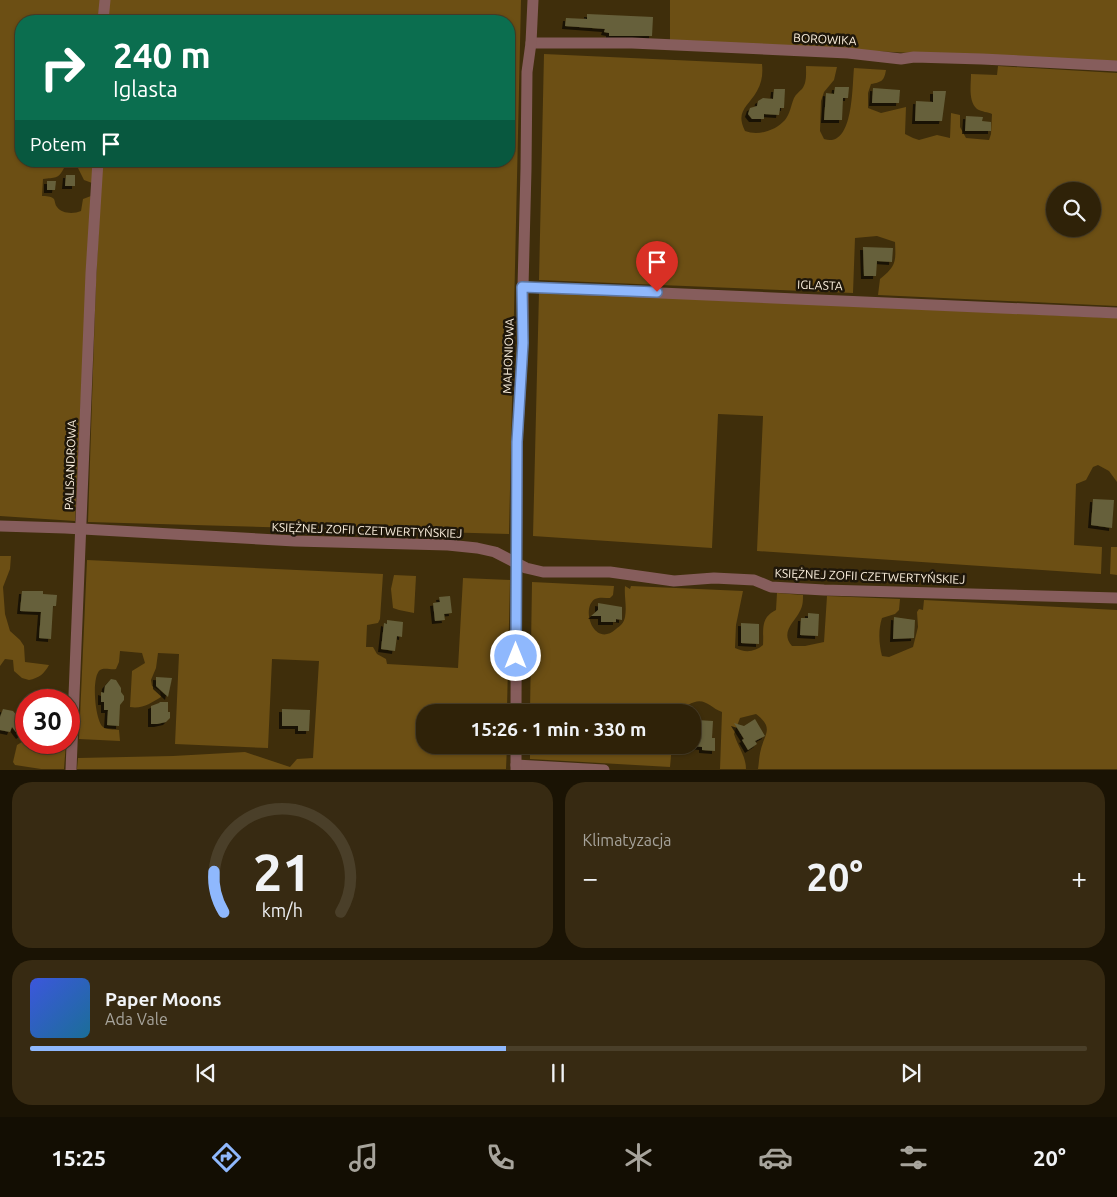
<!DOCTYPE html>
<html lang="pl">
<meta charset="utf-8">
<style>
:root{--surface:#2f2208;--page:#372a12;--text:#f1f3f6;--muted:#a7a49c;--line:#4a3f29;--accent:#8fb8fd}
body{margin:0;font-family:Ubuntu,sans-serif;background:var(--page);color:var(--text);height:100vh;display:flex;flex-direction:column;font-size:19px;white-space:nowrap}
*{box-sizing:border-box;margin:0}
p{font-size:16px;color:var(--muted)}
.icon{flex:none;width:28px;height:28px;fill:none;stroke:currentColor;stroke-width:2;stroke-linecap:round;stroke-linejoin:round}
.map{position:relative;height:770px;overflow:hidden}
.side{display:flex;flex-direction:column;gap:12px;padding:12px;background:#1a1304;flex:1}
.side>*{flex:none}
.guide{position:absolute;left:15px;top:15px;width:500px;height:152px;border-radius:20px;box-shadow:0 1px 4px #0004,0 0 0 1px var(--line);background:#0b6e4f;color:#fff;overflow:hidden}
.controls{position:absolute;left:1046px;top:182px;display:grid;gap:10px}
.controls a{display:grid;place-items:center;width:55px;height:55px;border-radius:50%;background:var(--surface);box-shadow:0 1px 4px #0004,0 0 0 1px var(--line);font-size:25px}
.speed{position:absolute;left:15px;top:689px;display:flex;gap:10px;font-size:25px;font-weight:700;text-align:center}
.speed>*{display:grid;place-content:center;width:65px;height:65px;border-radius:50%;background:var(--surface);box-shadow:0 1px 4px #0004,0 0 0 1px var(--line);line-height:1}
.speed .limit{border:8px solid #d22;background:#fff;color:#111}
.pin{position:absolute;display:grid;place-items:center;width:42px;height:42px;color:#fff;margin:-51px -21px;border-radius:50% 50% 50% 0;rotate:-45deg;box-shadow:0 0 5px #0007}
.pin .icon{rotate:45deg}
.me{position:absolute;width:55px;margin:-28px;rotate:0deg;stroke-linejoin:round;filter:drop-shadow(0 0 4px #0008)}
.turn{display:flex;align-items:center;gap:18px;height:105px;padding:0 15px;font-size:22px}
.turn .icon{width:65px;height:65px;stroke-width:2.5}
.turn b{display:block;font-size:35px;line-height:42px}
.then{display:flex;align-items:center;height:48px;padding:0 15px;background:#0003;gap:10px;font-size:19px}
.big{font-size:38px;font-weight:600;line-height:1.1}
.side .tile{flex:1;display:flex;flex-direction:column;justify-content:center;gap:8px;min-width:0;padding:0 18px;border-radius:20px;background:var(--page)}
.side .dial{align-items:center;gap:0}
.dial svg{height:130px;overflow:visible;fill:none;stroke:var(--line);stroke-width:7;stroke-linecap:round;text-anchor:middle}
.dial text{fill:var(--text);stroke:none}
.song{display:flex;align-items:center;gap:15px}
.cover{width:60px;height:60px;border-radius:8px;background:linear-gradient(135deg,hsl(230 70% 55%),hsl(200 70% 35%))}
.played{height:5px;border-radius:2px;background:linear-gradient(90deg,var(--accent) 45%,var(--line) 45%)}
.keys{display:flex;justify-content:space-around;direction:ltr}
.heat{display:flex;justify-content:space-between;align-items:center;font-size:28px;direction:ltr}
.side .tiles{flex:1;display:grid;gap:12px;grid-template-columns:1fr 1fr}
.tile:last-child{grid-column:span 2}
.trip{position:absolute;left:416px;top:704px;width:285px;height:50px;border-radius:20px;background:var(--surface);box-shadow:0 1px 4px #0004,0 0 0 1px var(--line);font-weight:600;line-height:50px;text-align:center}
.dock{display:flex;height:80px;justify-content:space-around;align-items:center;background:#130e03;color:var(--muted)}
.dock .icon{width:35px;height:35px}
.dock .current{color:var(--accent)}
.dock b{font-size:22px;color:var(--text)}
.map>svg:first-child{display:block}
.green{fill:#6c4f14;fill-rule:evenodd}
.building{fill:#66603b;filter:url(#shadow)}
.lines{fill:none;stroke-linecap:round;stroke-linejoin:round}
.street{stroke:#865d5c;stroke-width:11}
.route-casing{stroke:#5d78a4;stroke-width:12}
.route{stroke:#8fb8fd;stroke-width:9}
.labels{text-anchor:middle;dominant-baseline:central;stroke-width:5;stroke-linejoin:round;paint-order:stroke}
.street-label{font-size:12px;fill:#fef2e0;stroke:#1f170a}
</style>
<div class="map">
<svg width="1117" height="770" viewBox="0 0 1117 770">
<defs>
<filter id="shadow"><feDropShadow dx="-3" dy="3" stdDeviation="0" flood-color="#0009"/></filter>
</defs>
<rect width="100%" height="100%" fill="#3f2e0b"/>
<g class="green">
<path d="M0 0H101L100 21H21V161H93L92 183 84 180 78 168 73 165 64 168C58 180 55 177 43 179L42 196C46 196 51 196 54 199 55 201 55 205 57 207 62 214 74 214 81 211L83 199 91 196 75 521 0 516Z"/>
<polygon points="110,0 521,0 509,534 88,522 96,280 102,161 509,161 509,21 107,21"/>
<polygon points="670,0 1117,0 1117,63 670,41"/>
<path d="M544 54 762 64C763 74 762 82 757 91 748 107 735 111 745 131 758 136 775 131 785 120 790 114 791 105 794 98 796 94 799 92 802 89 807 83 806 73 806 66L837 67 834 80 824 92 821 101 820 131 824 139C854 149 852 85 854 68L886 70C884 81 882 82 871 84L868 93V108L881 113 906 107 905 134 913 138 919 140 937 135 950 138 951 113 960 115V127L966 138 989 140 991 134 992 114C988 112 982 112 977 109 968 101 971 85 971 74L997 75 998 66 1117 73V306L878 295 880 279C896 266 896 262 895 242L877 236 855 238 853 293 539 280ZM1092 191V229H1055V191Z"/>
<polygon points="539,292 1117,318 1117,482 1109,471 1098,465 1093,467 1086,480 1076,484 1074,545 1102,547 1101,574 757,551 763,416 718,414 712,548 533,536"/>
<polygon points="1111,547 1117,547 1117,575 1110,574"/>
<path d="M0 556H11L10 569 3 587 5 614 10 631 20 640 24 646 25 662 49 665C44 674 39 678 29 680L22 678 14 671 13 660 5 659 0 666Z"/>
<path d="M87 560 383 574 380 619 378 623 367 625 366 647H373L377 654 386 659 387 664 458 668 463 578 510 580 507 708 457 703C451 704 447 705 447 712H425V745H507L506 769H77L78 758 173 756 245 752 290 767 297 759 313 758 319 661 272 659 268 748 175 744 179 654 158 653 156 668 151 680 152 686 160 691 161 697C151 703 143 709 130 707L132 671 145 663 142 653 120 651 119 662 116 669C111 670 104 667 100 670 91 677 95 720 103 727 106 730 114 729 119 730L120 741 79 739Z"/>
<polygon points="394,575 416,576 414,613 399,610 393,608 391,589"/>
<path d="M532 582 614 586 613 595 610 598C605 598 599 597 595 599 580 608 594 649 616 629 620 626 624 623 625 617 627 607 624 596 625 586L630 589 631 586 743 591 736 625 735 648C745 653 755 652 763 645 764 629 760 618 776 610L777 593 803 595C803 600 803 606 800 611 794 623 780 632 792 646H805L824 642 827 596 900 599 899 610 895 614 882 618C878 630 879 644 882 656L889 657 913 647 918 627 917 612 919 609 923 610 924 600 1117 610V769H758C759 763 759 756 761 749 765 733 774 728 756 714L740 718 734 734C738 747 746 756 746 769H720L722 712C709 707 704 695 688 705V712H530Z"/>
<polygon points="22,742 66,743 64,769 41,769 15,765 13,762 17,745"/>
<polygon points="530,745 672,745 670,767 530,759"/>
</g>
<g class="building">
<polygon points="587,14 653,17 652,36 609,36 609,33 604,32 605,29 565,26 566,18 587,19"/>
<polygon points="835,87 849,87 848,98 843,98 842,120 824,120 826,93 834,94"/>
<polygon points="873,88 900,90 899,103 872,103"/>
<polygon points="774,89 785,89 784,108 780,108 779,115 764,114 764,119 752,119 748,114 750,108 757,106 758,101 763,98 773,99"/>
<polygon points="933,91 946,91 942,121 915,121 916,101 933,102"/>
<polygon points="966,116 983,117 982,121 991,122 991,131 965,131"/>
<polygon points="66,175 75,175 75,186 65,186"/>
<polygon points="47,181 56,181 55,190 47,190"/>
<polygon points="863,247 893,248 892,262 877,261 876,276 864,276"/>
<polygon points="1093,499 1114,500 1112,528 1091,525"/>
<polygon points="22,591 43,591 43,594 57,595 56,606 53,606 51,639 39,638 41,612 20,611"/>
<polygon points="450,596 452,613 444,614 445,620 435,621 433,603 440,602 439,597"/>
<polygon points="598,603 622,607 622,620 616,619 616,622 601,622 601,616 591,616 598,610"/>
<polygon points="808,613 819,614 818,636 800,635 801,618 808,618"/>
<polygon points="894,617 915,620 914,638 893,639"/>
<polygon points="387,620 403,622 402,637 397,636 395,651 381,649 384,623 387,624"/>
<polygon points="741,623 759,624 759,644 741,643"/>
<polygon points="156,677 172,678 168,697 156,686"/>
<polygon points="111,679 116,680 121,688 121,692 124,696 124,700 120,705 119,726 107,725 108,710 104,710 104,702 101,702 101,692 104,693 105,686"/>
<polygon points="160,702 168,702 168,712 170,712 170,718 166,722 157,724 151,724 151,706 159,703"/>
<polygon points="3,709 13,711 18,717 26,710 26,735 22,734 19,736 12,727 10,732 0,730 0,717"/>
<polygon points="282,709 310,710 309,731 298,731 298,726 282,726"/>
<polygon points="755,719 765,736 755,741 757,744 748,750 742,740 744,739 734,723 744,726"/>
<polygon points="697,720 713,721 712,738 715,738 715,751 702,750 702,747 693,746 694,728 697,728"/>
</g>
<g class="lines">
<g class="street">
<polyline points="103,21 105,0"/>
<polyline points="531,43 632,43 848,53 901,59 914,57 982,59 1117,66"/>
<polyline points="523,287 1117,313"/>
<polyline points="0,526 65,528 295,541 448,545 477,548 495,552 526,568 543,572 610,572 674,581 714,578 754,580 771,587 824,590 1117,598"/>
<polyline points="516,712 517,443 523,343 523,287 526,169 527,72 531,43 533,0"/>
<polyline points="516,765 604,770"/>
<polyline points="71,770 91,273 98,161"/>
<polyline points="516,770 516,745"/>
</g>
</g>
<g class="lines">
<g class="route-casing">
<polyline id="route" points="516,656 517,442 523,343 522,287 657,292"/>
</g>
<use href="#route" class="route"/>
</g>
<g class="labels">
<g class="street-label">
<text transform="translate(825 39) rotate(3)">BOROWIKA</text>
<text transform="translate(820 285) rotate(2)">IGLASTA</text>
<text transform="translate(508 356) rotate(-88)">MAHONIOWA</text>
<text transform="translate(70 465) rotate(-88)">PALISANDROWA</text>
<text transform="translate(367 530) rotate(2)">KSIĘŻNEJ ZOFII CZETWERTYŃSKIEJ</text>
<text transform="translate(870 576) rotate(2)">KSIĘŻNEJ ZOFII CZETWERTYŃSKIEJ</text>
</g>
</g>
</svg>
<div class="controls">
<a><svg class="icon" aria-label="search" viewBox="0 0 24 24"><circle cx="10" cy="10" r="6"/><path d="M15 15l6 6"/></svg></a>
</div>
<div class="speed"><div class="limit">30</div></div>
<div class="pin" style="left:657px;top:292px;background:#d93025"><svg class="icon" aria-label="arrive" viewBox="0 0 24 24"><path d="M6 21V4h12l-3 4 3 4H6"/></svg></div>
<svg class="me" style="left:516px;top:656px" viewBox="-20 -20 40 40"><circle r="17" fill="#8fb8fd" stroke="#fff" stroke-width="3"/><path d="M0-11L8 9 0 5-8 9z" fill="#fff"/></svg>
<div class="trip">15:26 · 1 min · 330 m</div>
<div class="guide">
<div class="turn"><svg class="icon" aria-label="right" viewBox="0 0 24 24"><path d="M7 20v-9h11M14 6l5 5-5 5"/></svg><div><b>240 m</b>Iglasta</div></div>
<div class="then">Potem<svg class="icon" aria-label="arrive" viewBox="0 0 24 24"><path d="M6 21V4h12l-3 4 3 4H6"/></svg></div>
</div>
</div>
<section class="side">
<div class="tiles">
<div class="tile dial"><svg viewBox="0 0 100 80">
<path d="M14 69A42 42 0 1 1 86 69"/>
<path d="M14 69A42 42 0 0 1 8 44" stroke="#8fb8fd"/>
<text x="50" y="56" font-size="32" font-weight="700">21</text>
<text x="50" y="72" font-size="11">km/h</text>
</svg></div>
<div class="tile"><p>Klimatyzacja</p>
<div class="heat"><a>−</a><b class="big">20°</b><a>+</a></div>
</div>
<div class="tile">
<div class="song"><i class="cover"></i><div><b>Paper Moons</b><p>Ada Vale</p></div></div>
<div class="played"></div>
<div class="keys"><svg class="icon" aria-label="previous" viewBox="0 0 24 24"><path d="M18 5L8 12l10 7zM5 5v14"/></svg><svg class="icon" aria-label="pause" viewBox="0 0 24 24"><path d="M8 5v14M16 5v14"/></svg><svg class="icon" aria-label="next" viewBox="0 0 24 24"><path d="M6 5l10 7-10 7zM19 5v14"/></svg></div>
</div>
</div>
</section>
<nav class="dock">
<b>15:25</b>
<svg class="icon current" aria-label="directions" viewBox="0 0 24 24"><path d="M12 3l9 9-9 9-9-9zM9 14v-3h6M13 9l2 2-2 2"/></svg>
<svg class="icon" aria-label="music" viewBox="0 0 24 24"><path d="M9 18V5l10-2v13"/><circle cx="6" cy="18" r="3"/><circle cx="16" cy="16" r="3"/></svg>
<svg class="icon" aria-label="phone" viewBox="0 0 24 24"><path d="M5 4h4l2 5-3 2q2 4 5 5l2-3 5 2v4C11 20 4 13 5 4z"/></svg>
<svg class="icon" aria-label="climate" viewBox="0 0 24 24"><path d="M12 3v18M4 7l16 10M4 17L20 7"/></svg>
<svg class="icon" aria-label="car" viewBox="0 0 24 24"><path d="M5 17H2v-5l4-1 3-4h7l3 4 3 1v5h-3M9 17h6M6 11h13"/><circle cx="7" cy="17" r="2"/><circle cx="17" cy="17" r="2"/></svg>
<svg class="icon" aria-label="filters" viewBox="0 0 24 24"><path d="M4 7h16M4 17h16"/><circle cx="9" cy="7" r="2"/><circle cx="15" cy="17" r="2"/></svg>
<b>20°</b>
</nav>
